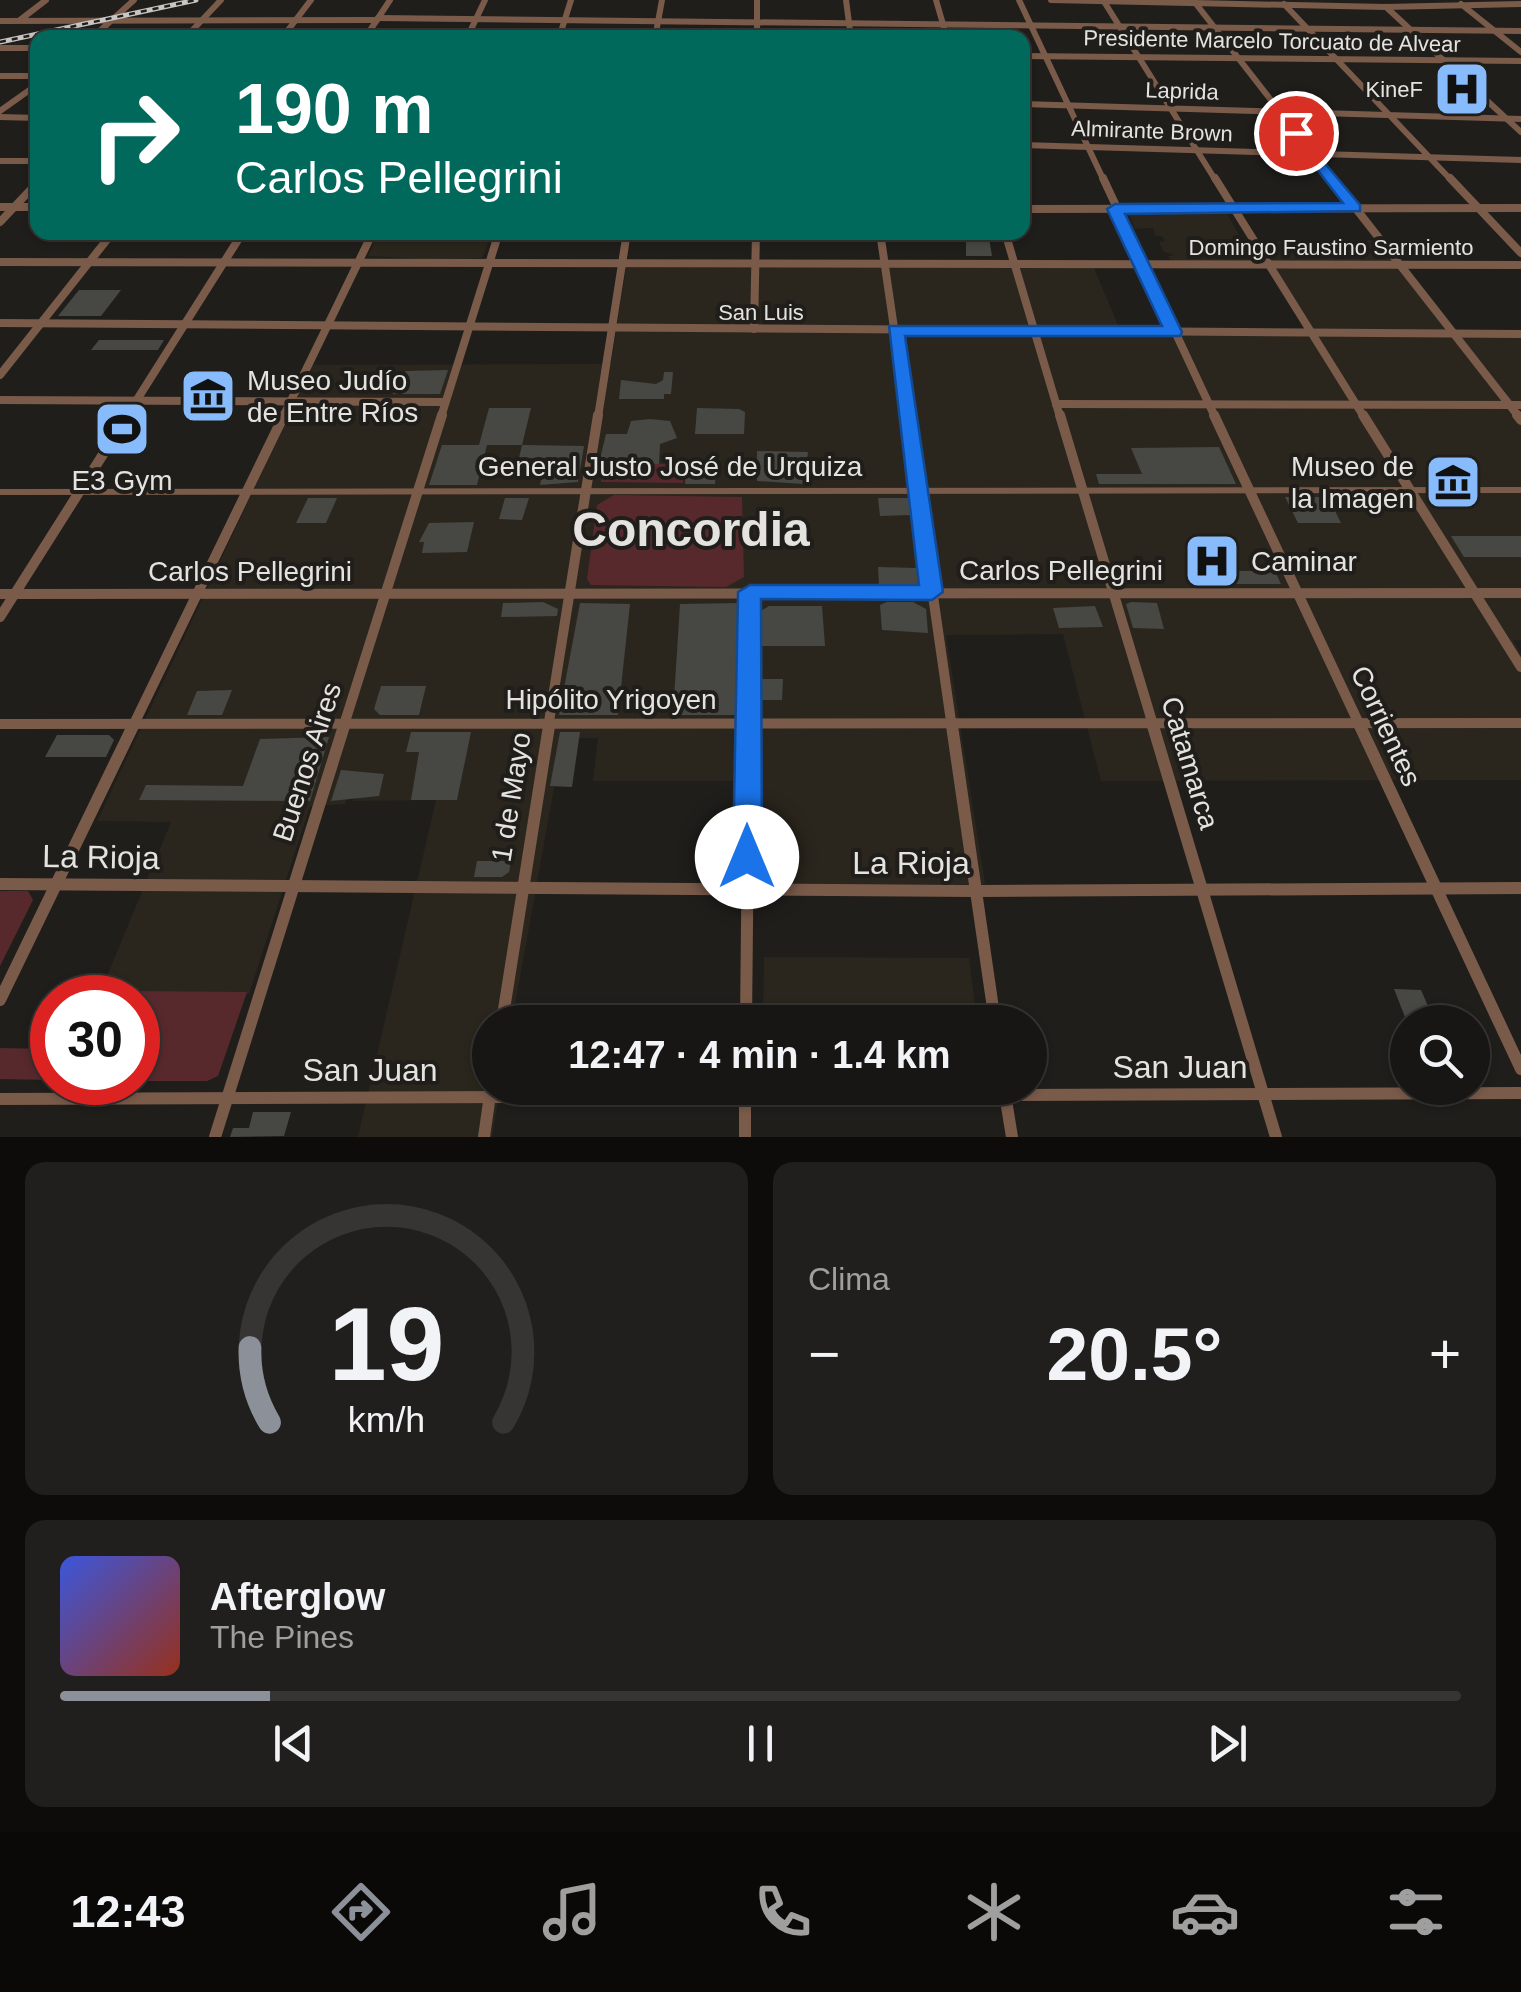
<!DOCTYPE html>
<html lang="es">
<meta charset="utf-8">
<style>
:root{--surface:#181614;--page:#211f1d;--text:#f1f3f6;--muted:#9f9fa0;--line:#363534;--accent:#8c9099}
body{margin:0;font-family:Arial,sans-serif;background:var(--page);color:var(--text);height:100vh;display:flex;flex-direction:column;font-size:38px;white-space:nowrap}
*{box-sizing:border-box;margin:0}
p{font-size:32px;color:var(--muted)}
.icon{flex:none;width:55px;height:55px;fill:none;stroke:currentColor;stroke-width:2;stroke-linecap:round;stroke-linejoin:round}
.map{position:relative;height:1137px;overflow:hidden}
.panel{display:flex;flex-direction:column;gap:25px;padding:25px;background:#0d0c0b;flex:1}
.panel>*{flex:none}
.top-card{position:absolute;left:30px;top:30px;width:1000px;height:210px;border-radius:20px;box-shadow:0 2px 8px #0004,0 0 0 2px var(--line);background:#00695c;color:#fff;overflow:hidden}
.buttons{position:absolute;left:1390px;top:1005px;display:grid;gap:20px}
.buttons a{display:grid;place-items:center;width:100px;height:100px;border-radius:50%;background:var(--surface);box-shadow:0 2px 8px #0004,0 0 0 2px var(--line);font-size:50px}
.speed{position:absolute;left:30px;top:975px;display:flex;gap:20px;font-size:50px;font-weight:700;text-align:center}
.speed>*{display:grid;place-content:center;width:130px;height:130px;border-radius:50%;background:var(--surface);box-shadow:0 2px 8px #0004,0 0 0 2px var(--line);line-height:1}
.speed .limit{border:15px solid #d22;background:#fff;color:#111}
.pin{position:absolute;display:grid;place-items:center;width:85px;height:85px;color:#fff;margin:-42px;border:5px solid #fff;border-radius:50%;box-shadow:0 2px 10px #0007}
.me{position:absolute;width:110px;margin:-55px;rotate:0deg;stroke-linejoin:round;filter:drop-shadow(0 0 8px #0008)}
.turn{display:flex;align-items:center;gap:35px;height:210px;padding:0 40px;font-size:45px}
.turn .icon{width:130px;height:130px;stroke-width:2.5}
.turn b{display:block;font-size:70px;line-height:85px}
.big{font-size:75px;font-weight:800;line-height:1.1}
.panel .card{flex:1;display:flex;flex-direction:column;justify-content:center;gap:15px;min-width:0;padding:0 35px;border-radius:20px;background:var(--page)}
.panel .dial{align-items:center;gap:0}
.dial svg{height:260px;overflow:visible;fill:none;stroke:var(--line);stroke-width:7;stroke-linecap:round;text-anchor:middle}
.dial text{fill:var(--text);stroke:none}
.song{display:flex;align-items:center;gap:30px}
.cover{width:120px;height:120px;border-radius:15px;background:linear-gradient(135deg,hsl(230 70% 55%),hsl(10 70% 35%))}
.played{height:10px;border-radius:5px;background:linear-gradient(90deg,var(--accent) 15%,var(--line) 15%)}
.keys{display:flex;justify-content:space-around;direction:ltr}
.heat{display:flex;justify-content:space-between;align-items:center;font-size:55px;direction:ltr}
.panel .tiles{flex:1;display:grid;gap:25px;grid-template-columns:1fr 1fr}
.card:last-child{grid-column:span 2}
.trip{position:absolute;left:472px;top:1005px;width:575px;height:100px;border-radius:50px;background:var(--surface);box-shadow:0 2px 8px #0004,0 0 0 2px var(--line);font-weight:800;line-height:100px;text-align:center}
.dock{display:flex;height:160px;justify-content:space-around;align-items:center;background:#0a0908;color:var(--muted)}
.dock .icon{width:70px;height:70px}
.dock .on{color:var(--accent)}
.dock b{font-size:45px;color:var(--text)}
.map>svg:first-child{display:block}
.built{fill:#2a261d}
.green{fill:#57292d}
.building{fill:#474844}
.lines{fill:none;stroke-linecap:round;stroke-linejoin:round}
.minor-far3{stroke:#7a5b4a;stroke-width:6}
.minor-far2{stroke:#7a5b4a;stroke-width:8}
.minor-far1{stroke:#7a5b4a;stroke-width:10}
.minor{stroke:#7a5b4a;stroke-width:12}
.tertiary{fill:#7a5b4a;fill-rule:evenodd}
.rail-casing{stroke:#c7c6c3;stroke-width:5}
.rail{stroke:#201e1b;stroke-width:2.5;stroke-dasharray:6;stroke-linecap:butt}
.route{fill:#1a73e8;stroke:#114b97;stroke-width:2.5}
.labels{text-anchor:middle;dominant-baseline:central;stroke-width:8;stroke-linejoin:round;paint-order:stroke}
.far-street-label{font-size:22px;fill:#e4e3e0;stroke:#201e1b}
.far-poi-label{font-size:22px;fill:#e4e3e0;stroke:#201e1b;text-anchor:end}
.poi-label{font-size:28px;fill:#e4e3e0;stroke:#201e1b;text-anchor:start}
.street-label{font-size:28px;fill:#e4e3e0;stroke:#201e1b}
.near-street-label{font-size:32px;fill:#e4e3e0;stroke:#201e1b}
.town-label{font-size:48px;font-weight:bold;fill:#e4e3e0;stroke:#201e1b}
</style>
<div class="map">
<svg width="1521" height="1137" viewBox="0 0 1521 1137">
<rect width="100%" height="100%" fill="#201e1b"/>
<g class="built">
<polygon points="1128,212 1226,212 1254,261 1171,261 1168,256 1175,255 1164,252 1159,242 1165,241 1162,236 1156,236 1153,228 1135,229"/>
<polygon points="379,233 492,233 482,258 424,259 368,256"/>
<polygon points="1385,240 1460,337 1521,337 1521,640 1513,640 1521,654 1521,780 1101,781 1063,634 946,635 985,884 742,884 742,781 593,781 598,738 563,738 512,1022 490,1022 490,1088 500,1088 492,1137 358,1137 436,800 353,801 383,774 354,775 345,804 310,806 249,994 99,995 171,822 97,821 313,365 611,364 626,268 1094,268 1120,330 1314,329 1259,241"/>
<polygon points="764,957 969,958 977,1022 763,1022"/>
</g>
<g class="green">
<polygon points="601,463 686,464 683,483 601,482"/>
<polygon points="614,495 742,497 744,577 726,587 591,585 587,579 597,505"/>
<polygon points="0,891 28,891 33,900 0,966"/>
<polygon points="131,991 247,992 218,1076 207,1081 138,1081 138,998 124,997"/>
<polygon points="52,1044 52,1080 0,1079 0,1048 50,1049"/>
</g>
<g class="building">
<polygon points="966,232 988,232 992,256 966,256"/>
<polygon points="79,290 121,290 101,316 58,316"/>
<polygon points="99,340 164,340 158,350 91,350"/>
<polygon points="448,370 440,394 393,394 400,375 406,371"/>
<polygon points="664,372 673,372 671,394 664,394 664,399 619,399 621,380 656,384 663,380"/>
<polygon points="489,408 531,408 522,445 487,445 477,485 429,485 442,445 479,445"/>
<polygon points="697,408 739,409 745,412 744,434 695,434"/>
<polygon points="650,419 670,421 677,438 660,444 659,464 599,463 606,434 627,434 631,421"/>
<polygon points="522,445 584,446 578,482 540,485 546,458 519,458"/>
<polygon points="1219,447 1236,484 1099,484 1096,474 1142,474 1131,448"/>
<polygon points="757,451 808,452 804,484 757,481"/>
<polygon points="686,462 717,462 715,484 685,484"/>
<polygon points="1285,497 1328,497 1341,523 1298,523"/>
<polygon points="308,498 337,498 326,523 296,523"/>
<polygon points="505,498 529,498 522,520 499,519"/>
<polygon points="878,498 910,498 912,515 880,516"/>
<polygon points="474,522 467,552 422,553 424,542 419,542 429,523"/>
<polygon points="1451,536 1521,536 1521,557 1464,557"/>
<polygon points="1188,550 1227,550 1236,571 1275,571 1281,584 1200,584"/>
<polygon points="878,567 916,568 918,585 879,585"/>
<polygon points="543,602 558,609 557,616 501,617 503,603"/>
<polygon points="887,602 913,602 926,609 928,633 882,630 880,605"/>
<polygon points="1131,602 1157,603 1164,629 1133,628 1126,604"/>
<polygon points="580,603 630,604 618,715 559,715"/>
<polygon points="739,603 740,715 673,715 680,604"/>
<polygon points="769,606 822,606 825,646 758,646 759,612"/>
<polygon points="1095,606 1103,627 1059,628 1053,608"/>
<polygon points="758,679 783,679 782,700 758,700"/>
<polygon points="381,686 426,686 419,715 380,715 374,709"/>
<polygon points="232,690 222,715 187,715 197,691"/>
<polygon points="411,732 471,732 457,800 411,800 419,752 406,752"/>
<polygon points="560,732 580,732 572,787 550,786"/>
<polygon points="57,735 109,735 114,740 106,757 45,757"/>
<polygon points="329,737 310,801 139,800 146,785 243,786 260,739"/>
<polygon points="341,770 384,774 379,796 331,801"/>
<polygon points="477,861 511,861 509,872 502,877 474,877"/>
<polygon points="1394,989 1421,990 1435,1022 1407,1022"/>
<polygon points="253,1112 291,1112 284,1136 230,1137 233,1128 249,1128"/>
</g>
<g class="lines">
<g class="minor-far3">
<polyline points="757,0 757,38"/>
<polyline points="846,0 851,38"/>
<polyline points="936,0 947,38"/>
<polyline points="1019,0 1104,181"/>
<polyline points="1051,0 1385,7 1521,4"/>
<polyline points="1103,0 1216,181"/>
<polyline points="1193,0 1334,181"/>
<polyline points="1284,4 1452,181"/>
<polyline points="1461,4 1521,52"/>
<polyline points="1386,7 1521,132"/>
<polyline points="378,18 1521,31"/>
<polyline points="20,20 46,0"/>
<polyline points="0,21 377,20"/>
<polyline points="92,38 134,0"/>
<polyline points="185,38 221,0"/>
<polyline points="282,38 311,0"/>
<polyline points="365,38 390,0"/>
<polyline points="467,38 485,0"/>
<polyline points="559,38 571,0"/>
<polyline points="655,38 662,0"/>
<polyline points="0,48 38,48"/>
<polyline points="1022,56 1521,61"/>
<polyline points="0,76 38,76"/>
<polyline points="1022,104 1521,119"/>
<polyline points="0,111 38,84"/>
<polyline points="0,117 38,118"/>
<polyline points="1022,145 1521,160"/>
<polyline points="0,161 38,161"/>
</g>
<g class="minor-far2">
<polyline points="1103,178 1215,417"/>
<polyline points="1215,178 1364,417"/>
<polyline points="1332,178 1519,417"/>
<polyline points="1450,178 1521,253"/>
<polyline points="0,207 38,207"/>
<polyline points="1022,209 1521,208"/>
<polyline points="0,222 38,182"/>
<polyline points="880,232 907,417"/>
<polyline points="1005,232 1060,417"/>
<polyline points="0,262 1521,265"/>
<polyline points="0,323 1521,334"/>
<polyline points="754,329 756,232"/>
<polyline points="0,375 113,232"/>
<polyline points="0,400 445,402"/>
<polyline points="1056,404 1521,405"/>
<polyline points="126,417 243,232"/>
<polyline points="283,417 373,232"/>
<polyline points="441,417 499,232"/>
<polyline points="598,417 627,232"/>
</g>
<g class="minor-far1">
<polyline points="907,415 952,728"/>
<polyline points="1060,415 1154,728"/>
<polyline points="1214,415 1361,728"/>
<polyline points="1363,415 1521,667"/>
<polyline points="1517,415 1521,420"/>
<polyline points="0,594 1521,593"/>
<polyline points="0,617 128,415"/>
<polyline points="0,724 1521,723"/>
<polyline points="132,728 284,415"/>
<polyline points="343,728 442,415"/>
<polyline points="548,728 598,415"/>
<polyline points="749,728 750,592"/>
</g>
<g class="minor">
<polyline points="952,726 995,1022"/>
<polyline points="1153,726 1276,1137"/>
<polyline points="1360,726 1521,1069"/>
<polyline points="0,884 976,891 1521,888"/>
<polyline points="0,1000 133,726"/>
<polyline points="502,1022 549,726"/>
<polyline points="746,1022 749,726"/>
<polyline points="745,1088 745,1137"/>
<polyline points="1004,1088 1012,1137"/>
<polyline points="0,1099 1521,1093"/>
<polyline points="215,1137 344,726"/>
<polyline points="484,1137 491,1088"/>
</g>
<polygon class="tertiary" points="1521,487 1521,493 0,495 0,489"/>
<g class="rail-casing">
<polyline id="rail" points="0,42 196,0"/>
</g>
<use href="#rail" class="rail"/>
</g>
<polygon class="route" points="1296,129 1360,205 1360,211 1125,214 1182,332 1180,336 905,336 943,592 932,600 761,599 762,857 757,865 737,865 733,857 738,592 750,585 919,585 889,326 1162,326 1107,209 1115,204 1343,203 1289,133"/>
<defs>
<g id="hospital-square" transform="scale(2.875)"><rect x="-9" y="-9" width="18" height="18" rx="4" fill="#87bbfb" stroke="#201e1b"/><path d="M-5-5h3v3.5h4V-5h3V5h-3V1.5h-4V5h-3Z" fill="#111"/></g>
<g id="museum-square" transform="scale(2.875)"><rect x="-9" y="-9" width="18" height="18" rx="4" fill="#87bbfb" stroke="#201e1b"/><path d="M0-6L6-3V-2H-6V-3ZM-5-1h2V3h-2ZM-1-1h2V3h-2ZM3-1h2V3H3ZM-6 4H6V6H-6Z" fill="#111"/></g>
<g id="stadium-square" transform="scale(2.875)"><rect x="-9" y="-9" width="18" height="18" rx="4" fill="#87bbfb" stroke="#201e1b"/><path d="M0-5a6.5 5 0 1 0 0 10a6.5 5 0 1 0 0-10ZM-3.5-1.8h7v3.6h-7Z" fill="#111"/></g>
</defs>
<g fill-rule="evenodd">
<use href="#hospital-square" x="1462" y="89"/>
<use href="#museum-square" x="208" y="396"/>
<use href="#stadium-square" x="122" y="429"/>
<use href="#museum-square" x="1453" y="482"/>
<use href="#hospital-square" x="1212" y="561"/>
</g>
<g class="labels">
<g class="far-street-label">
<text transform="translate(1272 41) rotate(1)">Presidente Marcelo Torcuato de Alvear</text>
<text transform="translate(1182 91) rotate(2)">Laprida</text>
<text transform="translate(1152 131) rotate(2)">Almirante Brown</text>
<text x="1331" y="247">Domingo Faustino Sarmiento</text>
<text x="761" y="312">San Luis</text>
</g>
<g class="far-poi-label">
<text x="1423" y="89">KineF</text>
</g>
<g class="poi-label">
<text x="247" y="380">Museo Judío<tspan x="247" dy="32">de Entre Ríos</tspan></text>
<text x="1414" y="466" text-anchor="end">Museo de<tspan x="1414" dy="32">la Imagen</tspan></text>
<text x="122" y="480" text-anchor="middle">E3 Gym</text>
<text x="1251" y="561">Caminar</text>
</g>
<g class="street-label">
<text x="670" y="466">General Justo José de Urquiza</text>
<text x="1061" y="570">Carlos Pellegrini</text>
<text x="250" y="571">Carlos Pellegrini</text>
<text x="611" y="699">Hipólito Yrigoyen</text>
<text transform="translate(1386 726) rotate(65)">Corrientes</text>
<text transform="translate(307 762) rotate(-72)">Buenos Aires</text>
<text transform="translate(1190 763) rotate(73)">Catamarca</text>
<text transform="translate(511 797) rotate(-81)">1 de Mayo</text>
</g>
<g class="near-street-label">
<text transform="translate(101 857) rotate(1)">La Rioja</text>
<text x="911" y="863">La Rioja</text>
<text x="1180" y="1067">San Juan</text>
<text x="370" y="1070">San Juan</text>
</g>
<g class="town-label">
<text x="691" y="529">Concordia</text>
</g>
</g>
</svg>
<div class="buttons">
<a><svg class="icon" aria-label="search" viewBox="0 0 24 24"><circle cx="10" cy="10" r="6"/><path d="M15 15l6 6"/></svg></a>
</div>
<div class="speed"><div class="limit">30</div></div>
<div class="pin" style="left:1296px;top:133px;background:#d93025"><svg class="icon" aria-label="arrive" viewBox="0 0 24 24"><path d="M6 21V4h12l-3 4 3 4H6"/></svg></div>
<svg class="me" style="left:747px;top:857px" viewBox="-20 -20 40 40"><circle r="19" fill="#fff"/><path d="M0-13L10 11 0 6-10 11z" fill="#1a73e8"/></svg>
<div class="trip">12:47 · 4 min · 1.4 km</div>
<div class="top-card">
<div class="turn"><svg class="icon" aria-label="right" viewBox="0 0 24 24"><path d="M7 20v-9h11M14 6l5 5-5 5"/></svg><div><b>190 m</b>Carlos Pellegrini</div></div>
</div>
</div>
<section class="panel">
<div class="tiles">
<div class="card dial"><svg viewBox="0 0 100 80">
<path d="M14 69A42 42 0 1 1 86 69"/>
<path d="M14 69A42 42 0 0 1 8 46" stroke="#8c9099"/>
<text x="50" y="56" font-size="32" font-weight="700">19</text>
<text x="50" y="72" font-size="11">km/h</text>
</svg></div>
<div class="card"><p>Clima</p>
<div class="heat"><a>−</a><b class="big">20.5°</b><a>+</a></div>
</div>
<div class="card">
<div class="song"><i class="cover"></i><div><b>Afterglow</b><p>The Pines</p></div></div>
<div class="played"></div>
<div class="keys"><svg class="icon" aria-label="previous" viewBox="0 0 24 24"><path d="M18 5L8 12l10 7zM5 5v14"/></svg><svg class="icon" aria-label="pause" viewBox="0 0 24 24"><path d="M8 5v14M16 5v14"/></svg><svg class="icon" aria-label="next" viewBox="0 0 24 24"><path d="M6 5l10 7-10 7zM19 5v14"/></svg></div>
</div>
</div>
</section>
<nav class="dock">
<b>12:43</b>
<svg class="icon on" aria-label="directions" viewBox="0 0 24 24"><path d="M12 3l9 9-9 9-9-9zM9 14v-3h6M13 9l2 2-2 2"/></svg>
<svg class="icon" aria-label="music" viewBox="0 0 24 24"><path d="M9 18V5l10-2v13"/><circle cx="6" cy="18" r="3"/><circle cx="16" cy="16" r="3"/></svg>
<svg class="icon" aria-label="phone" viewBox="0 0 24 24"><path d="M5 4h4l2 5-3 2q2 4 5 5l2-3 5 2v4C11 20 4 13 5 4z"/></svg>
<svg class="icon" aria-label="climate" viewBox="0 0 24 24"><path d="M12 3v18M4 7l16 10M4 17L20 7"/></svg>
<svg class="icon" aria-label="car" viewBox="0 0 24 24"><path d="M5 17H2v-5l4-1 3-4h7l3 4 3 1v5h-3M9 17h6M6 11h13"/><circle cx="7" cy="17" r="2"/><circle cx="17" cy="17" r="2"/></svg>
<svg class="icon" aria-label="filters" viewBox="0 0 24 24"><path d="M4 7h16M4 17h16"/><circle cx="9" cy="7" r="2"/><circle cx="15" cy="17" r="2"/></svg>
</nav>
